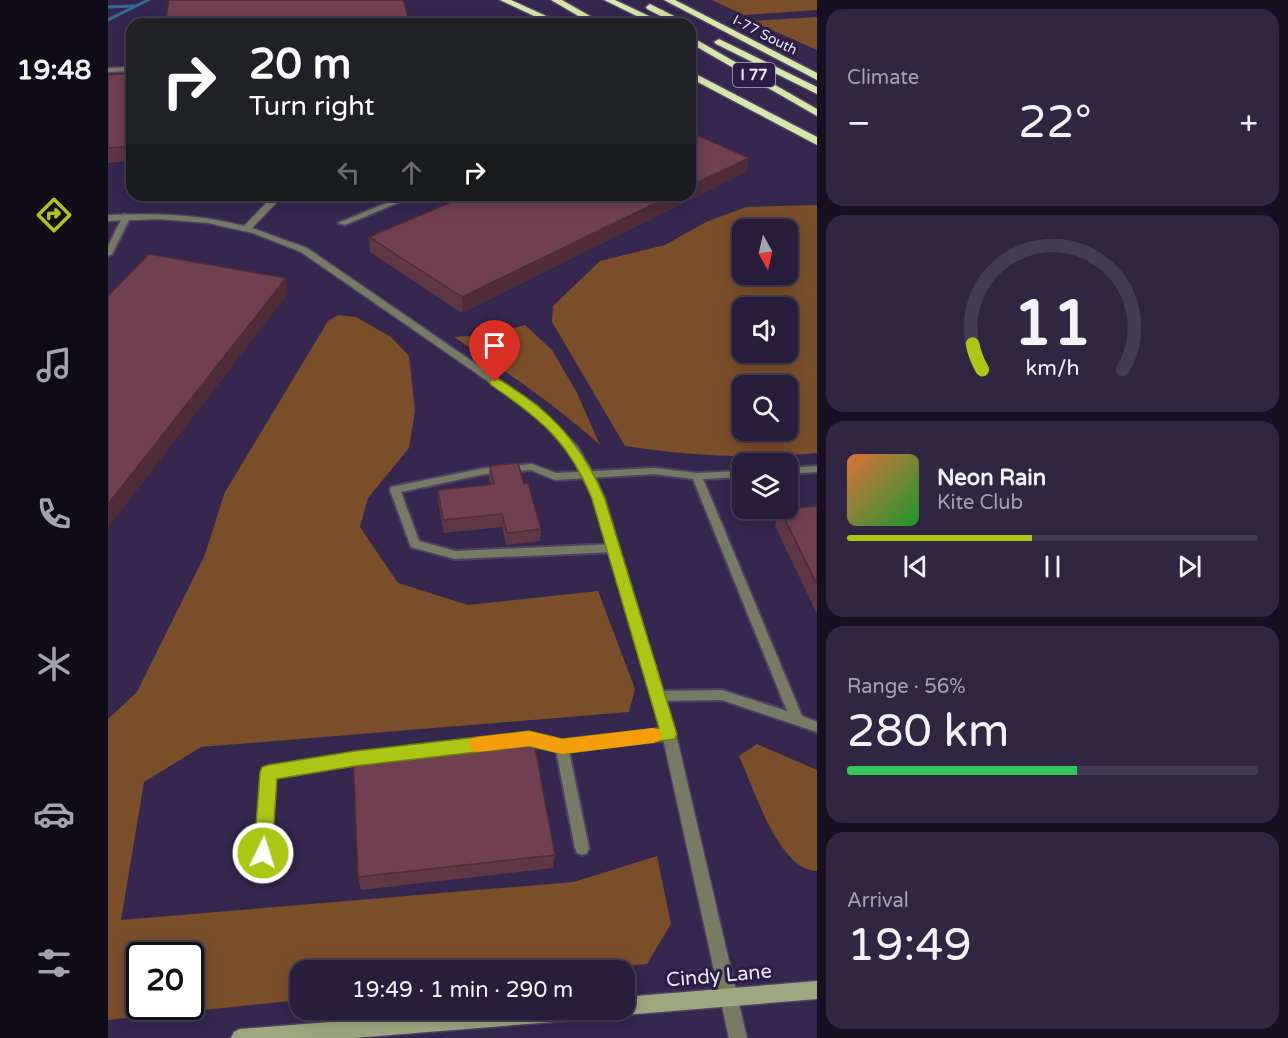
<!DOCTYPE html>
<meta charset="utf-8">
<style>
:root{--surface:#281d3a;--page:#302642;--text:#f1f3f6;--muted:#a5a2af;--line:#443b54;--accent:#abc614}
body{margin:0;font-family:"Varela Round",sans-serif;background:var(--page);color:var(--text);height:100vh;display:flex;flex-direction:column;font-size:22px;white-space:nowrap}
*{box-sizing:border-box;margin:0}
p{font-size:20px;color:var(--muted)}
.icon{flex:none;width:33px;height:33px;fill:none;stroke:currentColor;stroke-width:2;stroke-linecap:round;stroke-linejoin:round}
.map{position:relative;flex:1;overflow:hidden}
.details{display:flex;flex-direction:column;gap:9px;padding:9px;background:#161020;width:471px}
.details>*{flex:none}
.hud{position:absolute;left:18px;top:18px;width:570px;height:183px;border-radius:18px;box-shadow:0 3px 15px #0003,0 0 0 2px var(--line);background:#202124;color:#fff;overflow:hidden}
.needle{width:39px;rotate:172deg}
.controls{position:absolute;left:624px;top:219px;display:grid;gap:12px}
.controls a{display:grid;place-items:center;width:66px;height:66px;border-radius:12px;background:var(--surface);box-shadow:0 3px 15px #0003,0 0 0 2px var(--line);font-size:30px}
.speed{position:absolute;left:18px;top:942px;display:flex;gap:12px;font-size:30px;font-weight:700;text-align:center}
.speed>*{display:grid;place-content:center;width:78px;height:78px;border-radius:50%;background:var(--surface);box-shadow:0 3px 15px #0003,0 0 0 2px var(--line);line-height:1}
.speed .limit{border:3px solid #111;border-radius:9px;background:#fff;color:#111}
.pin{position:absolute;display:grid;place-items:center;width:51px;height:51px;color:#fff;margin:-62px -26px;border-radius:50% 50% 50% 0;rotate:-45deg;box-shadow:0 0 6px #0007}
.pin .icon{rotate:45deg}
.me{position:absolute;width:66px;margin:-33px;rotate:4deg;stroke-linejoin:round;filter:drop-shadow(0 0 4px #0008)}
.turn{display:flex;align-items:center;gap:21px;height:126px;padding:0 24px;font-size:27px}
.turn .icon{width:78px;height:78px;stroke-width:2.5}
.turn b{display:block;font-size:42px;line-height:51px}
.lanes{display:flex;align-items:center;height:57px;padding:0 24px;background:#0003;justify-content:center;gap:30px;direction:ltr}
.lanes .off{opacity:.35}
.big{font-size:45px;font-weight:600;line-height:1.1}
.details .widget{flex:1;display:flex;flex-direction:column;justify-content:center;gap:9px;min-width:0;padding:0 21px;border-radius:18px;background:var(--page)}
.details .dial{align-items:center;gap:0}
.dial svg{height:156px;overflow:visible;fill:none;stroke:var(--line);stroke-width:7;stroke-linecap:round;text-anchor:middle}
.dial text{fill:var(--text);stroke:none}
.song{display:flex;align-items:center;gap:18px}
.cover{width:72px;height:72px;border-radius:9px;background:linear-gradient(135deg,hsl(20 70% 55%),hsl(130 70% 35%))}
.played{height:6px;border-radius:3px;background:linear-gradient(90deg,var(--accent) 45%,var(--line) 45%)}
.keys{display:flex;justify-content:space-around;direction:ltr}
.heat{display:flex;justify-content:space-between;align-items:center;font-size:33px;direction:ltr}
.charge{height:9px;border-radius:4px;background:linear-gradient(90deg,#34c759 56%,var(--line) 0)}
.trip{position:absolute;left:182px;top:960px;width:345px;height:60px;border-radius:18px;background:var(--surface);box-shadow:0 3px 15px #0003,0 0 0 2px var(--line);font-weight:600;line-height:60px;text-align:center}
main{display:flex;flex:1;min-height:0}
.dock{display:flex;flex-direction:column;width:108px;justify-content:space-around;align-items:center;background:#100c17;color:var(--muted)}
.dock .icon{width:42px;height:42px}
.dock .active{color:var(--accent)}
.dock b{font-size:27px;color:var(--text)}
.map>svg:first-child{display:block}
.green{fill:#7a4e29;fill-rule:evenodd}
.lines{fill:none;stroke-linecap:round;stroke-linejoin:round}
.stream{stroke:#356c90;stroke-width:3}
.lane-casing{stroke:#4f4266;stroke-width:4}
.street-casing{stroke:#4f4266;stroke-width:3}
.secondary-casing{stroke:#4f4266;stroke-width:3}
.highway-casing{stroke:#4f4266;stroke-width:3}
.lane{fill:#767c64;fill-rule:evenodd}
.street{fill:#767c64;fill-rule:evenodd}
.secondary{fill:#9da780;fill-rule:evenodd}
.highway{fill:#d7e6a9;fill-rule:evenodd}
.wall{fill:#603745}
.shaded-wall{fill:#4e2d38}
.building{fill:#704050;stroke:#4e2d38;stroke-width:1.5}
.route{fill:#abc614;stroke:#6f810d;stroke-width:1.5}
.slow{fill:#f59e0b}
.labels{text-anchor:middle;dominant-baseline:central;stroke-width:6;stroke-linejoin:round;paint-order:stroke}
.far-street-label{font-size:14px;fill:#ede7fc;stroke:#2b1d43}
.shield{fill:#2b1d43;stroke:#b3aac4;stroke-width:1.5}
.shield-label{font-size:15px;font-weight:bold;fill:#ede7fc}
.near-street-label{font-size:20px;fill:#ede7fc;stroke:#2b1d43}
</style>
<main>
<nav class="dock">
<b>19:48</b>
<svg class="icon active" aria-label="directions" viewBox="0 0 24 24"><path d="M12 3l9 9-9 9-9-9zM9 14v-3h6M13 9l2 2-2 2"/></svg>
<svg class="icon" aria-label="music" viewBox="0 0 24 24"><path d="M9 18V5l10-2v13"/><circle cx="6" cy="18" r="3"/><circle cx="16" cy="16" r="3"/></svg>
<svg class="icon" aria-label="phone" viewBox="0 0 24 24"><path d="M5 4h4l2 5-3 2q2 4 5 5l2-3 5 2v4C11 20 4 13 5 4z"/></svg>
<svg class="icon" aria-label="climate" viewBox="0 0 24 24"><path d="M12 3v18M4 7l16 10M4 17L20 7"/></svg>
<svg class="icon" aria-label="car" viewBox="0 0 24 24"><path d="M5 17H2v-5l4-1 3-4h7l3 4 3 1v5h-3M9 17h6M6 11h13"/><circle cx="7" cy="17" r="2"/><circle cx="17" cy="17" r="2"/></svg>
<svg class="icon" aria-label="filters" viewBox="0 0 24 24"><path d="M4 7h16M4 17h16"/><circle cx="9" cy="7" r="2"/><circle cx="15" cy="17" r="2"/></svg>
</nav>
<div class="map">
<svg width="709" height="1038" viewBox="0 0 709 1038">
<rect width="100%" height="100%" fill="#35274e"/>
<g class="green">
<polygon points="604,0 709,0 709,10 636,15"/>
<polygon points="709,17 709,50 643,21"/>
<path d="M709 205V453C645 459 580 456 517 446L444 322 445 306 492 261 557 245 598 222 638 207ZM634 230H680V274H634ZM634 308H680V352H634ZM634 386H680V430H634Z"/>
<path d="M230 315 248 317 283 337 301 356 307 411 301 448 260 498 252 527 290 583 360 605 490 591 527 689 521 712 93 747 36 782 13 920 466 882 549 856 563 924 539 964 474 970H192V1000L0 1020V719L29 692 96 557 117 492 220 321ZM32 956H82V1006H32Z"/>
<path d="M417 325 444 350 469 393 492 445C447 404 397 371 346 337L379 335Z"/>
<path d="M649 744 709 770V871C670 870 646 788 631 756Z"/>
</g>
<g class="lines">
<g class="stream">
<polyline points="0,7 26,6"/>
<polyline points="0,20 40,0"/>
</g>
<g class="lane-casing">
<g id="lane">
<polygon points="298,195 308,195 237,225 230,223"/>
<polygon points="16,214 23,216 4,254 0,256 0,246"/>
<polygon points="424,464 448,473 546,468 589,473 634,471 634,477 595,479 694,716 709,722 709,732 614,700 550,701 546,700 544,696 546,692 550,691 614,690 679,711 585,479 546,474 447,480 423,470 377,474 293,492 311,541 347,551 506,544 510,545 511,548 510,551 506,552 347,559 303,547 282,490 283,487 377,468"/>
<polygon points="709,466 709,472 680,474 680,468"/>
<polygon points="561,728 566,730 567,734 566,738 561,740 461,751 481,848 479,853 474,855 469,853 467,848 448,750 413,745 408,743 407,739 408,735 421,733 454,740"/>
<polygon points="258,751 263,753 264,757 263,761 258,763 167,777 161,874 159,879 154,881 149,879 147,874 154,772 156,768"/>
</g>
</g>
<g class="street-casing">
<g id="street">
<polygon points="24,67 24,71 0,72 0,68"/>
<path d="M170 195H180L169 202 144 228 199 248 431 407 470 447 486 474 497 499 568 734 639 1038H621L554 734 485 499 462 452 423 411 193 252 145 233 100 223 51 219 0 221V215C46 213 91 214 136 226L163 198Z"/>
</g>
</g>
<g class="secondary-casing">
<g id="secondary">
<polygon points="709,981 709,999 516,1015 510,1012 509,1010 516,1010 516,997"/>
<polygon points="376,1010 491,1010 488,1016 482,1019 245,1038 123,1038 126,1032 132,1029"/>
</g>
</g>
<g class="highway-casing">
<g id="highway">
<polygon points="392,0 403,0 456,24 443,24"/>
<polygon points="443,0 454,0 496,24 484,24"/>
<polygon points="496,0 507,0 558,24 545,24"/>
<polygon points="556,0 567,0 709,73 709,80"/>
<polygon points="542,4 578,22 580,24 568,24 539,9 538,7"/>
<polygon points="582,36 709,109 709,116 582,43"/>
<polygon points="611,39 709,87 709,94 608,44 606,42"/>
<polygon points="582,71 709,137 709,145 582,78"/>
</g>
</g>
<use href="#lane" class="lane"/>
<use href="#street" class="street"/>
<use href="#secondary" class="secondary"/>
<use href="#highway" class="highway"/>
</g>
<g class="wall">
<polygon points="301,19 301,24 57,24"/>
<polygon points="24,73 24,161 0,163 0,75"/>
<polygon points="641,158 638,172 354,313 262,252 261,237"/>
<polygon points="382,466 416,484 433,529 432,541 398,545 394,527 336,533 330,502 330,490 383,484 381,479"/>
<polygon points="709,506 709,614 667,526 672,509"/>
<polygon points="447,855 445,868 253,890 250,877"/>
</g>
<g class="shaded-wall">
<polygon points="641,158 638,172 354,313 354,297 564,195 582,195 582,186"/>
<polygon points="178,278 180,294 0,528 0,504"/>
</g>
<g class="building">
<polygon points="61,0 295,0 301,19 206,24 57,24"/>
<polygon points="24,73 24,146 0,148 0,75"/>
<polygon points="582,132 641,158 582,186"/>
<polygon points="360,195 564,195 354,297 261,237"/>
<polygon points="41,254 178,278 0,504 0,296"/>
<polygon points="410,463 416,484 420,483 433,529 399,533 394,514 335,520 330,490 386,484 382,466"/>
<polygon points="709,506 709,585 672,509"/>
<polygon points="425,736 447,855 250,877 245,754"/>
</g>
<path class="route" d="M387 378C397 381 406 390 415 395 454 422 479 456 497 499L569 734 567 739 454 754 421 746 247 766 169 779 164 853 162 859 155 862 149 859 146 853 152 772 154 767 160 765 247 751 421 731 454 739 551 728 484 499C461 442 433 419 383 385L381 382Z"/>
<polygon class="slow" points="545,728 551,730 554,735 551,741 545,743 454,754 421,746 369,752 363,750 361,744 363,739 369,737 421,731 454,739"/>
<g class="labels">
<g class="far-street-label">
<text transform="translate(657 35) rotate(27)">I-77 South</text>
</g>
<rect class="shield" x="625" y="63" width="42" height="24" rx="4.5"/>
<g class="shield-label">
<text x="646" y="75">I 77</text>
</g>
<g class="near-street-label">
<text transform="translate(611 976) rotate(-5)">Cindy Lane</text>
</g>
</g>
</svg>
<div class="controls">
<a><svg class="needle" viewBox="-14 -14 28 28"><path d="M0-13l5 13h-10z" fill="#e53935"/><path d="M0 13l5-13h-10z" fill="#a5a2af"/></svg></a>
<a><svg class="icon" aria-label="sound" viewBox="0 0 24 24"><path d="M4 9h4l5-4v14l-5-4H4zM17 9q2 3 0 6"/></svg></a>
<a><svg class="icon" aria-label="search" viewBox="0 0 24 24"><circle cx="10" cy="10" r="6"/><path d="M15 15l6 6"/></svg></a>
<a><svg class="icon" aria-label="layers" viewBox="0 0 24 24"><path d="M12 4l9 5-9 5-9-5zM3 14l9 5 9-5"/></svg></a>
</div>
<div class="speed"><div class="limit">20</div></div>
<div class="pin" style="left:387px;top:382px;background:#d93025"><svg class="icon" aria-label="arrive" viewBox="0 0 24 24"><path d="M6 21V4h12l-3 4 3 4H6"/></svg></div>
<svg class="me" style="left:155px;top:853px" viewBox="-20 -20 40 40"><circle r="17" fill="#abc614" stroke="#fff" stroke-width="3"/><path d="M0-11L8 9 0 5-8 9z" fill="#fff"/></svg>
<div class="trip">19:49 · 1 min · 290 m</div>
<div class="hud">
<div class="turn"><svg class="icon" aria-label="right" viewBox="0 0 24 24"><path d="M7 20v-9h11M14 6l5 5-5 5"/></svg><div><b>20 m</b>Turn right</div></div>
<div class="lanes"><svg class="icon off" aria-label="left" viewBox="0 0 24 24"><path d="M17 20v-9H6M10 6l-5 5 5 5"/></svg><svg class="icon off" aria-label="ahead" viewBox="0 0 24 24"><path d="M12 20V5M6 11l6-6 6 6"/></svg><svg class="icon" aria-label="right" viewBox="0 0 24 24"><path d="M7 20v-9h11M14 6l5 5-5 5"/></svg></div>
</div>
</div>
<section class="details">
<div class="widget"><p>Climate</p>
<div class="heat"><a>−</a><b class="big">22°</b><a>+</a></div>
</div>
<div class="widget dial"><svg viewBox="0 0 100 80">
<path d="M14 69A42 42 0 1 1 86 69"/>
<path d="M14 69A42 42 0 0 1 9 56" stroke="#abc614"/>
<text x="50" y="56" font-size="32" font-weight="700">11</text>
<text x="50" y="72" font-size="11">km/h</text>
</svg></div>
<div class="widget">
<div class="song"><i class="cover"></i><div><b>Neon Rain</b><p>Kite Club</p></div></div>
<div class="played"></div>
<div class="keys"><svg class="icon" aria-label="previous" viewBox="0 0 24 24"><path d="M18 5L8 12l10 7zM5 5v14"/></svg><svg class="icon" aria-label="pause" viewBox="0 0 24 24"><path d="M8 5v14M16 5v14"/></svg><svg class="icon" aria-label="next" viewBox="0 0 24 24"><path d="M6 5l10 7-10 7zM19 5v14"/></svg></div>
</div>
<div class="widget"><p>Range · 56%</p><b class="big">280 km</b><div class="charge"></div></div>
<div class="widget"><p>Arrival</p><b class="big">19:49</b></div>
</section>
</main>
